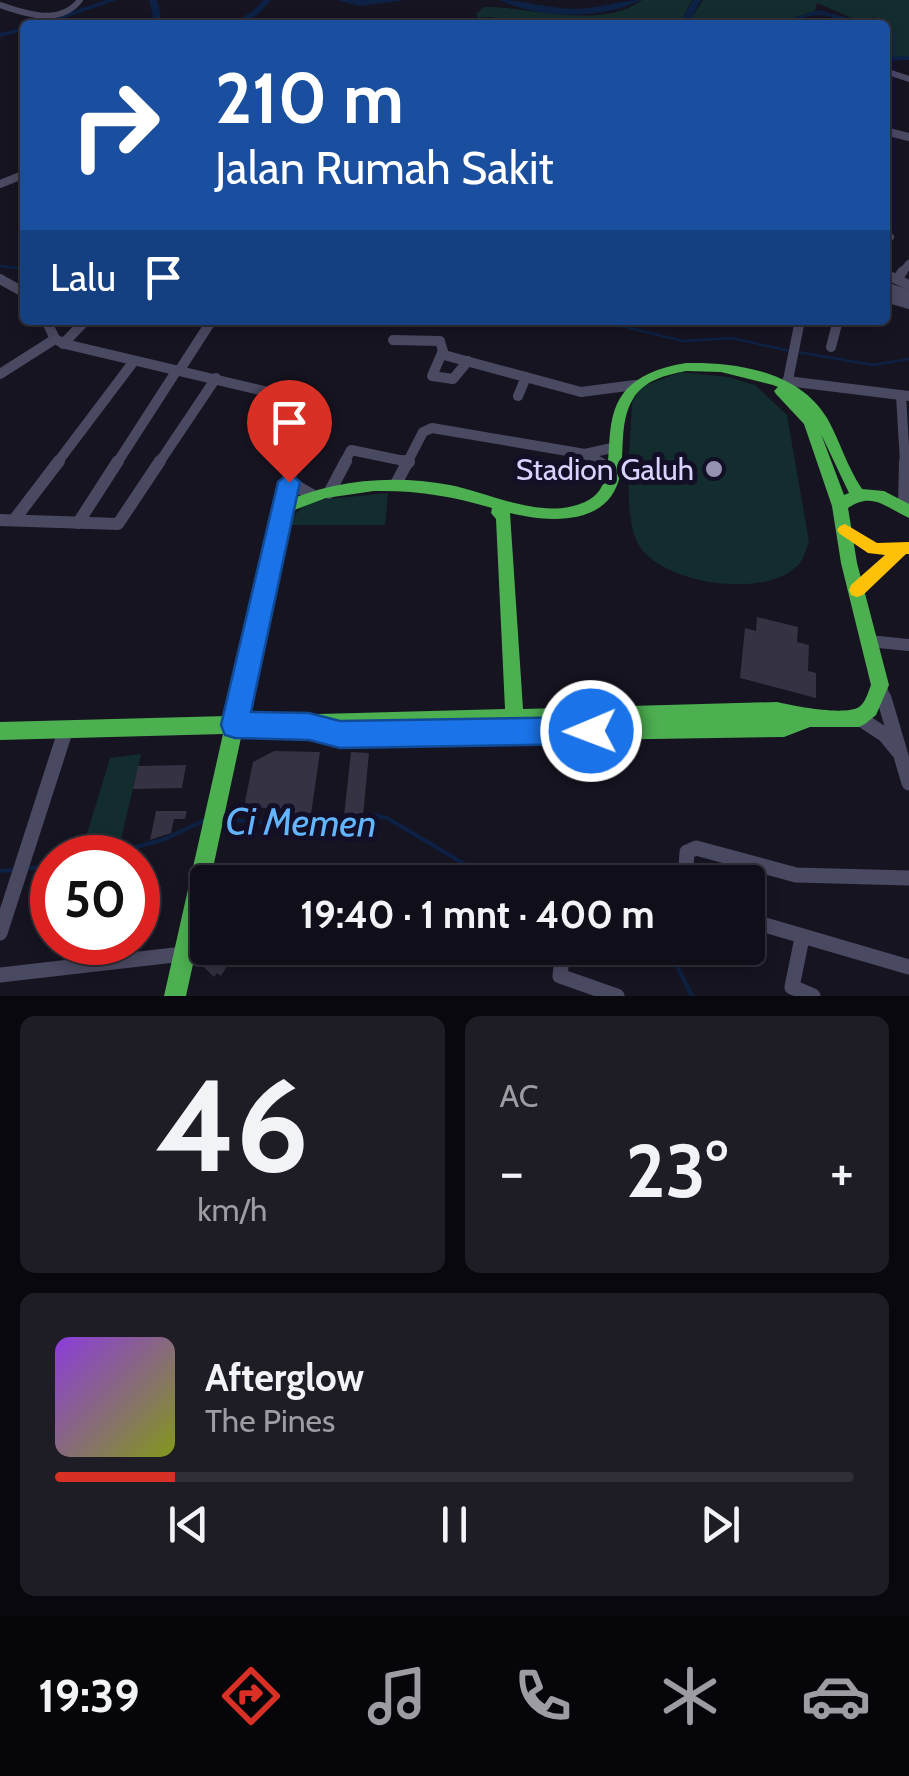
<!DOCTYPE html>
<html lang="id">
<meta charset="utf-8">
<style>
:root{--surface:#100f19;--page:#1e1d26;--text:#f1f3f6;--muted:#9c9ca2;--line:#302f38;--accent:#d93025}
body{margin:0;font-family:Cabin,sans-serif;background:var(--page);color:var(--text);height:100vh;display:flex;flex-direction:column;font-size:38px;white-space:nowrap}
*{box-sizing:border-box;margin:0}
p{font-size:32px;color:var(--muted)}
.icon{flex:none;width:55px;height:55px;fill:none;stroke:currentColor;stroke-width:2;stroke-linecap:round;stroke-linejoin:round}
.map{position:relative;height:996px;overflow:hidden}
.side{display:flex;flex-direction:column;gap:20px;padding:20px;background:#09080e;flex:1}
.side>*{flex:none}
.guide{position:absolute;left:20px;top:20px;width:870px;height:305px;border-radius:10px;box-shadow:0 5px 15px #0003,0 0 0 2px var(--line);background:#1a4fa0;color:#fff;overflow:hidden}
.speed{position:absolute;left:30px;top:835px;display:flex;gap:20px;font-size:50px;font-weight:700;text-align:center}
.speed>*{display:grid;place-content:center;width:130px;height:130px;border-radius:50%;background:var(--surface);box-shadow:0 5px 15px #0003,0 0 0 2px var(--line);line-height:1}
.speed .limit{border:15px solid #d22;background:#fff;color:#111}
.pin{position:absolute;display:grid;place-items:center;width:85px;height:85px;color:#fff;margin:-102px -42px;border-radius:50% 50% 50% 0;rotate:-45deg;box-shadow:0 0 10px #0007}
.pin .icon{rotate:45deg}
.me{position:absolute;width:110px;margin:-55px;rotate:269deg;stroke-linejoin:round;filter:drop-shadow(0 0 8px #0008)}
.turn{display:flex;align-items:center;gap:35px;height:210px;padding:0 30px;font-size:45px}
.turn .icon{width:130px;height:130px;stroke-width:2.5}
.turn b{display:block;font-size:70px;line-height:85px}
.then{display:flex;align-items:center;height:95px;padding:0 30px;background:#0003;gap:20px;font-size:38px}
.big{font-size:75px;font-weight:700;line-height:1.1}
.side .tile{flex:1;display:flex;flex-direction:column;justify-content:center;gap:15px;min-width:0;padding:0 35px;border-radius:15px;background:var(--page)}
.side .dial{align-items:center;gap:0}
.dial b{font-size:130px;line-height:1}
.song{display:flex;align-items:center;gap:30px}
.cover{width:120px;height:120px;border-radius:15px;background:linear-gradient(135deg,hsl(270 70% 55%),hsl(70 70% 35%))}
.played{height:10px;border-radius:5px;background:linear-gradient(90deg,var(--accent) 15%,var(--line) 15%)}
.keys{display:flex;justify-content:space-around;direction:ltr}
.heat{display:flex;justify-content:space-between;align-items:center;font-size:55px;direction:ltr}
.side .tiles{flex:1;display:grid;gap:20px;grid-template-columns:1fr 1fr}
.tile:last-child{grid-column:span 2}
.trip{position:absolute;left:190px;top:865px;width:575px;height:100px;border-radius:10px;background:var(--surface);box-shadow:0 5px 15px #0003,0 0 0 2px var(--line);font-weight:700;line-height:100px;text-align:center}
.menu{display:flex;height:160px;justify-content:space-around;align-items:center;background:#06060a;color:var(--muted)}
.menu .icon{width:70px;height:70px}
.menu .on{color:var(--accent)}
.menu b{font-size:45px;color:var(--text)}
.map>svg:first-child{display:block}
.green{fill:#132c2d}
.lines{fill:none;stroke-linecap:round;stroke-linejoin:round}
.stream-far1{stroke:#0d2144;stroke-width:2.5}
.stream{stroke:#0d2144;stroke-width:4}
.river{fill:#0d2144;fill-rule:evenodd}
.building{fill:#343243}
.street-far4{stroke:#4a4962;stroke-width:6}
.street-far3{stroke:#4a4962;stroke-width:8}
.street-far2{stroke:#4a4962;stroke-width:10}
.street-far1{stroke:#4a4962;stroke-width:12}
.street{stroke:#4a4962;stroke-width:15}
.fast{fill:#4caf50;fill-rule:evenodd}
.slow{fill:#ffc107;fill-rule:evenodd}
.route{fill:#1a73e8;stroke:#114b97;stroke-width:2.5}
.poi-dot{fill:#9591b1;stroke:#130f26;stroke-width:4}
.labels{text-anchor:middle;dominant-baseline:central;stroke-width:10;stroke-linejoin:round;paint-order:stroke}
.poi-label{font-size:30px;fill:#d9d4ff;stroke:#130f26;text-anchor:end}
.near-water-label{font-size:38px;font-style:italic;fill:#62b6ff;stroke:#130f26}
</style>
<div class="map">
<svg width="909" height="996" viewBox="0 0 909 996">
<rect width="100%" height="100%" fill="#161421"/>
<g class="green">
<path d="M642 0H692L683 18 686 25H497L492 17 478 18 476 14 484 7C530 6 600 31 642 0Z"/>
<polygon points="703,0 909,0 909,57 885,57 885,25 873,17 863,23 817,3 815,11 772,25 694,25 689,21"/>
<path d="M681 372 728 377 755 385 787 415 809 542C806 549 804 558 800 563 769 600 666 585 640 547 621 519 631 438 632 403L641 387Z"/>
<polygon points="388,493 385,525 285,525 308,501"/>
<polygon points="141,754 121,839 83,847 110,758"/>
</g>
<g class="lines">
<g class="stream-far1">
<polyline points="0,266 25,269"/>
<polyline points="535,320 613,324 683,341 732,338 790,351"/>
<polyline points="798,352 873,365 909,359"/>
</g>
<g class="stream">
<polyline points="223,819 323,829 374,815 387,818 495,882"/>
<polyline points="97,858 165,839 205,820"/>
<polyline points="29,868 52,866"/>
<polyline points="0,871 11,870"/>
<polyline points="668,948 692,996"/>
</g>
<g class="river">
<polygon points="106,0 117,0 44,25 32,25"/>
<polygon points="149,0 157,0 163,25 155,25"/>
<path d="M263 0H271C261 12 249 25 233 25L256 8Z"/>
<polygon points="336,0 406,0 360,6"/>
<path d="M500 0C525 0 549 9 575 9 597 9 619 0 641 0 601 20 541 19 500 0Z"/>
<polygon points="693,0 701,0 690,20 694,25 686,25 682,20"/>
<path d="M818 10 868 23 869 25C852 25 838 17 821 15 806 14 790 25 774 25Z"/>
<polygon points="25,27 25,31 0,37 0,33"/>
<polygon points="909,56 909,60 885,61 885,57"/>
</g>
</g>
<g class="building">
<polygon points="757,617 798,627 797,642 809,645 808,671 816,673 816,698 740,678 745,628 756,631"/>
<polygon points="274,751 320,752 310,821 265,820 267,808 244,807 253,762"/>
<polygon points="351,752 369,753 363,816 344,816"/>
<polygon points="186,765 182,788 133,789 138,766"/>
<polygon points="156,811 187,811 185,819 174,819 171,833 150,840"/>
<polygon points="213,948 231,959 221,976 217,973 214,977 200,963"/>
</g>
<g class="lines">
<g class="street-far4">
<path d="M0 5C26 14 60 26 80 0"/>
<polyline points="885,71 909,79"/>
</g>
<g class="street-far3">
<polyline points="885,131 909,137"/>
<polyline points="0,184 25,174"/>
<polyline points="885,244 890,237"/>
<polyline points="901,274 909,264"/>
</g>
<g class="street-far2">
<polyline points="885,274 909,285"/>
<polyline points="0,279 25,293"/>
<polyline points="897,279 903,271"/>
<polyline points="885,287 909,295"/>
<polyline points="885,297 909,304"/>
<path d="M46 320 55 339 65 344 285 396C311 423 303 430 294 463"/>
<polyline points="393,340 440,341 444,355 581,392 635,385"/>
<polyline points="63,344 86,320"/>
<polyline points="831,347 837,324 843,320"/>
<polyline points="442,353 432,376 453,379 468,361"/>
<polyline points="179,371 212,320"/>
<polyline points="0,374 55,339"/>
<polyline points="787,381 909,396"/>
<polyline points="787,385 800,320"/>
<polyline points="901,395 905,463"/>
<polyline points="518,396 526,377"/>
<polyline points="585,454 616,447"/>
<polyline points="57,463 134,361"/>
<polyline points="117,463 177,370"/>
<polyline points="159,463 216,378"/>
<polyline points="344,463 351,450 409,462"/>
<polyline points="407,463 423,432 432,428 585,454 600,463"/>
</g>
<g class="street-far1">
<polyline points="403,461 409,462"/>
<polyline points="596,461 613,471"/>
<polyline points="289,482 312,495"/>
<polyline points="397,482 408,461"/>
<polyline points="329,493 346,461"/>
<polyline points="904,507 905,461"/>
<polyline points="282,509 294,461"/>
<polyline points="0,520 118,524 160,461"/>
<polyline points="14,520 59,461"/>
<polyline points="78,523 118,461"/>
<polyline points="868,641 909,645"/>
<polyline points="881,687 885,700"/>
</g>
<g class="street">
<polyline points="884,698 909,783"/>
<polyline points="859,718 885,735 898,751"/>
<polyline points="685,882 687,852 696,848 796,875 909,878"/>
<polyline points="748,920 909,967"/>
<polyline points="0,933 66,729"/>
<polyline points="802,938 792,987 813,996"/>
<polyline points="563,948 560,976 617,996"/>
<polyline points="0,975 183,954"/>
</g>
<path class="fast" d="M686 363C736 362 799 371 827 418 840 441 847 467 862 489L884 491 909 504V518C887 508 872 491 848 508L857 563 889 685 876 715 865 724 859 727H810L784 737 340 744 306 732 242 733 210 882H208V896L186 996H164L223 734 0 740V722L227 716 277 505C331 480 390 474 450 485 491 493 542 521 585 502 639 478 565 382 686 363ZM686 371 721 372 773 385 778 387 774 391 776 394 804 424 832 506 841 563 871 685C868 692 866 702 859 707 845 716 794 706 777 702L523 709 510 513C550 523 610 526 620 475 625 450 619 422 633 399 644 380 666 375 686 371ZM821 434 849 493 844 495ZM374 491C415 490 453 496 492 508L491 513 496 519 505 709 246 716 289 512 326 498Z"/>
<polygon class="slow" points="845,524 877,543 909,542 909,554 906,554 863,595 857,597 851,595 849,590 851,585 885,555 868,553 840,534 837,530 840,526"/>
</g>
<polygon class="route" points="289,473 300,482 251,712 309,713 340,721 591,717 601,721 605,731 601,740 591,744 340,748 309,740 235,738 225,735 221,725 278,482"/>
<circle class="poi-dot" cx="714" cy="469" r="10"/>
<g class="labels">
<g class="poi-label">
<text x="694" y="469">Stadion Galuh</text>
</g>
<g class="near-water-label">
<text transform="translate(301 822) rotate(1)">Ci Memen</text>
</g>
</g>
</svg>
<div class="speed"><div class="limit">50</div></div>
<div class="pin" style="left:289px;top:482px;background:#d93025"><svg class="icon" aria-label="arrive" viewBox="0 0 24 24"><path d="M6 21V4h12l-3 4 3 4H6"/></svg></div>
<svg class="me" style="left:591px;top:731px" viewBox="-20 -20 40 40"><circle r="17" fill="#1a73e8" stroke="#fff" stroke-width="3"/><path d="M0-11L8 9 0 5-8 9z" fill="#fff"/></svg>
<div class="trip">19:40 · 1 mnt · 400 m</div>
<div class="guide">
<div class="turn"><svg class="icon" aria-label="right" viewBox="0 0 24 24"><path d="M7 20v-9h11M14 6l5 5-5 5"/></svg><div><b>210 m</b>Jalan Rumah Sakit</div></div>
<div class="then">Lalu<svg class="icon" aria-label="arrive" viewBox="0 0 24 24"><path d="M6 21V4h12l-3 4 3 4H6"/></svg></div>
</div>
</div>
<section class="side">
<div class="tiles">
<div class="tile dial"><b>46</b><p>km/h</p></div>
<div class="tile"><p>AC</p>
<div class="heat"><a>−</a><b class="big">23°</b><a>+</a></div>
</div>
<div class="tile">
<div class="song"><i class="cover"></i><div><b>Afterglow</b><p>The Pines</p></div></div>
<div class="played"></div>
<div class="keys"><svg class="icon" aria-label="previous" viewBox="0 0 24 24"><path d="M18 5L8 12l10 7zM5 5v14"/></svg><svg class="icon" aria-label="pause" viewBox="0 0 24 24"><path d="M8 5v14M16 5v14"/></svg><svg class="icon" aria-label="next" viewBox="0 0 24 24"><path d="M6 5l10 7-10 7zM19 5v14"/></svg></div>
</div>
</div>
</section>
<nav class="menu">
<b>19:39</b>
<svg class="icon on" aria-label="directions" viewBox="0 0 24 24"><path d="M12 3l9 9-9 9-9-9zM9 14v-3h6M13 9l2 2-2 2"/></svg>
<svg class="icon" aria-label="music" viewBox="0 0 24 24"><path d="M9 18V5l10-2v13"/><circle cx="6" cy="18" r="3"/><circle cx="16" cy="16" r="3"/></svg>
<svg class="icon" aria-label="phone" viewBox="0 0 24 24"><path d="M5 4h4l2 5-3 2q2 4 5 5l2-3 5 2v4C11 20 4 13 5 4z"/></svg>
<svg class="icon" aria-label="climate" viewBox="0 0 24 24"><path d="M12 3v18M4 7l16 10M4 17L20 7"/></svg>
<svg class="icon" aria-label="car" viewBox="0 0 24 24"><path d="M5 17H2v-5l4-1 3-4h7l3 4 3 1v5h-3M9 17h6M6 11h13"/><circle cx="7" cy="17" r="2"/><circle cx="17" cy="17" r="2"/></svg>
</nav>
